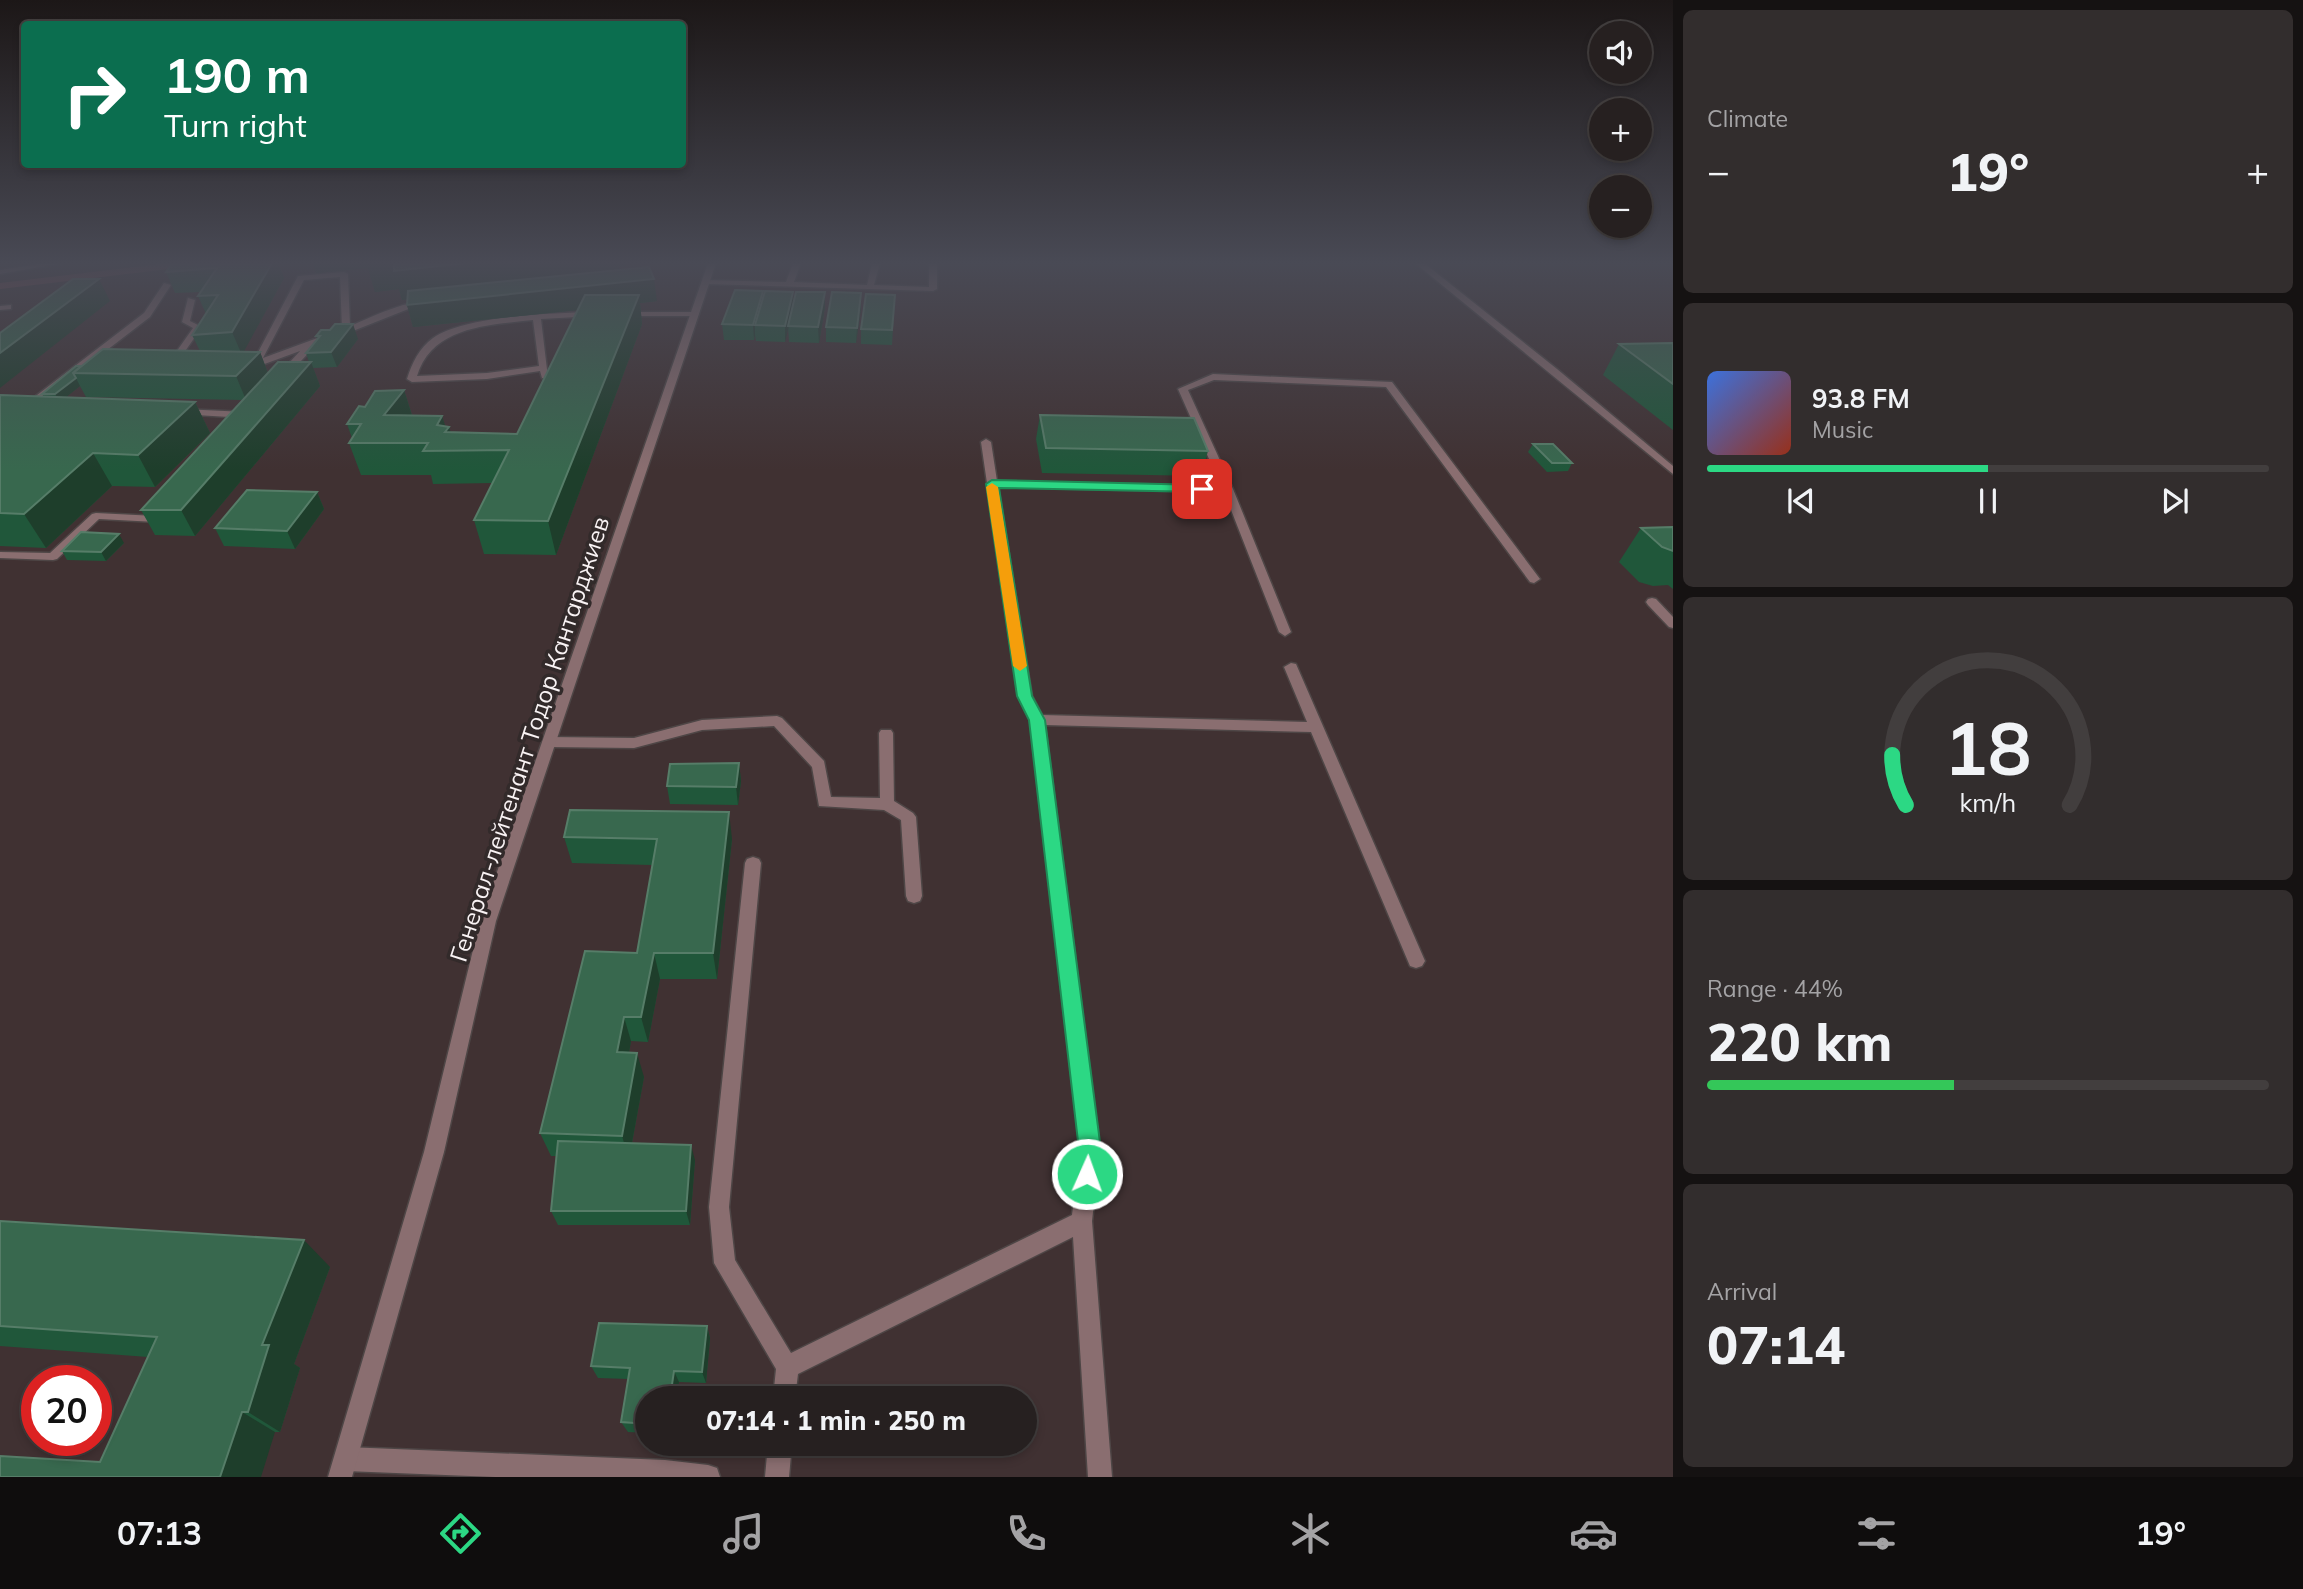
<!DOCTYPE html>
<meta charset="utf-8">
<style>
:root{--surface:#262020;--page:#322d2d;--text:#f1f3f6;--muted:#a4a3a5;--line:#423e3e;--accent:#2cd884}
body{margin:0;font-family:Mulish,sans-serif;background:var(--page);color:var(--text);height:100vh;display:flex;flex-direction:column;font-size:26px;white-space:nowrap}
*{box-sizing:border-box;margin:0}
p{font-size:23px;color:var(--muted)}
.icon{flex:none;width:38px;height:38px;fill:none;stroke:currentColor;stroke-width:2;stroke-linecap:round;stroke-linejoin:round}
.map{position:relative;flex:1;overflow:hidden}
.panel{display:flex;flex-direction:column;gap:10px;padding:10px;background:#151212;width:630px}
.panel>*{flex:none}
.guide{position:absolute;left:21px;top:21px;width:665px;height:147px;border-radius:7px;box-shadow:0 4px 10px #0003,0 0 0 2px var(--line);background:#0b6e4f;color:#fff;overflow:hidden}
.buttons{position:absolute;left:1589px;top:21px;display:grid;gap:14px}
.buttons a{display:grid;place-items:center;width:63px;height:63px;border-radius:50%;background:var(--surface);box-shadow:0 4px 10px #0003,0 0 0 2px var(--line);font-size:35px}
.speed{position:absolute;left:21px;top:1365px;display:flex;gap:14px;font-size:35px;font-weight:700;text-align:center}
.speed>*{display:grid;place-content:center;width:91px;height:91px;border-radius:50%;background:var(--surface);box-shadow:0 4px 10px #0003,0 0 0 2px var(--line);line-height:1}
.speed .limit{border:10px solid #d22;background:#fff;color:#111}
.pin{position:absolute;display:grid;place-items:center;width:60px;height:60px;color:#fff;margin:-30px;border-radius:14px;box-shadow:0 4px 10px #0006}
.me{position:absolute;width:77px;margin:-38px;rotate:2deg;stroke-linejoin:round;filter:drop-shadow(0 0 5px #0008)}
.turn{display:flex;align-items:center;gap:24px;height:147px;padding:0 28px;font-size:32px}
.turn .icon{width:91px;height:91px;stroke-width:2.5}
.turn b{display:block;font-size:49px;line-height:60px}
.big{font-size:52px;font-weight:800;line-height:1.1}
.panel .card{flex:1;display:flex;flex-direction:column;justify-content:center;gap:10px;min-width:0;padding:0 24px;border-radius:10px;background:var(--page)}
.panel .dial{align-items:center;gap:0}
.dial svg{height:182px;overflow:visible;fill:none;stroke:var(--line);stroke-width:7;stroke-linecap:round;text-anchor:middle}
.dial text{fill:var(--text);stroke:none}
.song{display:flex;align-items:center;gap:21px}
.cover{width:84px;height:84px;border-radius:10px;background:linear-gradient(135deg,hsl(220 70% 55%),hsl(10 70% 35%))}
.played{height:7px;border-radius:4px;background:linear-gradient(90deg,var(--accent) 50%,var(--line) 50%)}
.keys{display:flex;justify-content:space-around;direction:ltr}
.heat{display:flex;justify-content:space-between;align-items:center;font-size:38px;direction:ltr}
.charge{height:10px;border-radius:5px;background:linear-gradient(90deg,#34c759 44%,var(--line) 0)}
.trip{position:absolute;left:635px;top:1386px;width:402px;height:70px;border-radius:35px;background:var(--surface);box-shadow:0 4px 10px #0003,0 0 0 2px var(--line);font-weight:800;line-height:70px;text-align:center}
.tabs{display:flex;height:112px;justify-content:space-around;align-items:center;background:#0f0d0d;color:var(--muted)}
.tabs .icon{width:49px;height:49px}
.tabs .on{color:var(--accent)}
.tabs b{font-size:32px;color:var(--text)}
main{display:flex;flex:1;min-height:0}
.map>svg:first-child{display:block}
.built{fill:#403132;fill-rule:evenodd}
.lines{fill:none;stroke-linecap:round;stroke-linejoin:round}
.stream{stroke:#7c4249;stroke-width:6}
.service-casing{stroke:#4e4646;stroke-width:3}
.minor-casing{stroke:#4e4646;stroke-width:3}
.service{fill:#8a6e70;fill-rule:evenodd}
.minor{fill:#8a6e70;fill-rule:evenodd}
.wall{fill:#20573a}
.shaded-wall{fill:#1e3e2b}
.building{fill:#38684e;stroke:#567d68;stroke-width:2}
.route{fill:#2cd884;stroke:#1d8c56;stroke-width:2}
.slow{fill:#f59e0b}
.labels{text-anchor:middle;dominant-baseline:central;stroke-width:7;stroke-linejoin:round;paint-order:stroke}
.street-label{font-size:24px;fill:#f9f3f4;stroke:#322a2a}
</style>
<main>
<div class="map">
<svg width="1673" height="1477" viewBox="0 0 1673 1477">
<rect width="100%" height="100%" fill="#322a2a"/>
<path class="built" d="M0 263H1673V1477H0ZM37 1381H96V1440H37ZM648 1398H1026V1444H648Z"/>
<g class="lines">
<polyline class="stream" points="0,286 194,263"/>
<g class="service-casing">
<g id="service">
<polygon points="45,263 63,263 0,274 0,270"/>
<polygon points="793,263 801,263 794,282 867,285 872,263 880,263 874,285 929,287 929,263 937,263 937,289 933,291 705,284 701,282 705,280 786,282"/>
<polygon points="1415,263 1424,263 1557,369 1673,466 1673,474"/>
<path d="M344 272 348 274 350 326C368 319 413 296 429 304L411 308 315 346 287 376 279 374 300 351 259 366 245 367V363L253 362 298 276ZM340 277 342 329 263 358 304 280Z"/>
<polygon points="164,283 171,285 150,317 29,410 0,410 0,404 24,405 144,313"/>
<polygon points="188,298 195,300 190,321 202,327 174,367 168,367 167,365 193,328 182,322"/>
<polygon points="11,305 11,309 0,310 0,306"/>
<path d="M592 312 596 314 595 316 541 319 548 378H542L540 371 487 379 412 382 407 379C412 363 419 348 433 338 464 316 553 313 592 312ZM533 320 539 366 487 373 417 376C432 326 489 325 533 320Z"/>
<polygon points="620,312 695,312 699,314 695,316 623,316 619,314"/>
<polygon points="1213,374 1392,382 1540,579 1534,583 1530,582 1386,387 1214,380 1188,390 1233,489 1291,632 1285,636 1279,632 1224,492 998,487 1032,696 1042,715 1307,722 1284,667 1291,663 1296,664 1425,961 1422,966 1416,968 1410,966 1311,732 1045,725 1100,1150 1092,1221 1112,1477 1088,1477 1073,1237 798,1374 795,1398 773,1398 776,1369 714,1263 709,1207 745,863 747,859 753,857 759,859 761,863 729,1207 735,1260 791,1353 1072,1215 1080,1150 1030,720 1018,696 981,442 986,439 991,442 997,481 1221,486 1178,389"/>
<polygon points="182,409 246,412 251,415 246,418 179,414 179,410"/>
<polygon points="96,513 156,516 162,519 156,522 99,519 57,559 53,560 0,558 0,552 50,553 92,514"/>
<polygon points="1652,598 1656,599 1673,617 1673,628 1669,627 1648,605 1646,602 1648,599"/>
<polygon points="777,716 782,718 824,761 831,797 880,798 879,733 881,730 891,730 893,733 894,801 913,813 916,817 922,896 920,901 914,903 908,901 906,896 901,820 884,810 819,806 812,767 774,726 702,730 634,748 549,747 542,742 549,737 634,738 702,720"/>
<polygon points="768,1444 792,1444 789,1477 765,1477"/>
<polygon points="346,1447 665,1460 708,1465 717,1468 720,1477 495,1477 346,1471 338,1467 334,1459 338,1451"/>
</g>
</g>
<g class="minor-casing">
<polygon id="minor" points="708,263 716,263 496,921 444,1152 352,1477 328,1477 424,1152 480,921"/>
</g>
<use href="#service" class="service"/>
<use href="#minor" class="minor"/>
</g>
<g class="wall">
<polygon points="172,263 278,263 284,278 243,352 260,352 268,373 309,362 306,353 317,339 316,336 358,339 337,367 313,368 320,386 195,536 155,535 141,510 243,400 86,397 80,386 66,397 195,402 210,433 155,487 112,486 46,548 0,546 0,395 43,396 42,394 81,366 200,351 192,335 206,314 198,296 201,292 175,293 166,272"/>
<polygon points="313,263 626,267 619,267 619,270 657,301 640,303 642,324 556,555 484,554 474,520 493,483 433,484 431,475 361,475 349,443 352,438 347,424 365,407 404,390 412,415 442,416 445,426 449,427 451,433 517,434 578,310 413,327 407,305 407,299 402,300 399,289 375,292 368,268 316,273"/>
<polygon points="763,291 763,295 794,304 825,292 825,307 819,343 789,342 788,328 785,342 756,341 755,335 754,340 724,340 722,324"/>
<polygon points="895,295 892,345 861,344 861,329"/>
<polygon points="861,308 856,343 826,342 826,327"/>
<polygon points="1673,343 1673,430 1603,375 1619,344"/>
<polygon points="1040,415 1208,451 1201,476 1042,473 1036,439"/>
<polygon points="1533,444 1572,463 1568,471 1547,472 1528,452"/>
<polygon points="317,492 324,509 295,549 224,546 215,528"/>
<polygon points="1673,527 1673,589 1668,585 1653,586 1639,582 1619,562 1641,528"/>
<polygon points="124,543 106,561 67,560 62,551"/>
<polygon points="739,763 741,781 738,805 670,804 667,786"/>
<polygon points="564,837 732,839 717,979 660,979 648,1042 631,1041 629,1052 644,1077 632,1143 695,1160 690,1225 558,1225 551,1211 557,1156 551,1156 540,1133 637,953 652,865 572,863"/>
<polygon points="0,1221 330,1267 294,1364 300,1368 280,1432 275,1432 100,1462 148,1357 0,1346"/>
<polygon points="707,1326 710,1338 706,1383 679,1382 676,1398 648,1398 648,1433 628,1432 621,1422 628,1379 598,1378 591,1366"/>
</g>
<g class="shaded-wall">
<polygon points="272,263 278,263 284,278 242,355 232,332"/>
<polygon points="313,263 626,263 626,267 619,267 620,273 402,300 399,289 375,292 368,268 316,273"/>
<polygon points="99,279 110,301 0,388 0,353"/>
<polygon points="654,279 657,301 640,303 642,324 556,555 548,521 635,304 413,327 407,305"/>
<polygon points="763,291 764,305 755,325 755,335 754,340 753,325"/>
<polygon points="793,292 794,306 785,342 785,326"/>
<polygon points="825,292 825,307 819,343 818,327"/>
<polygon points="861,293 861,308 856,343 857,328"/>
<polygon points="353,324 358,339 337,367 331,352"/>
<polygon points="260,352 269,376 246,400 236,376"/>
<polygon points="311,362 320,386 195,536 181,510"/>
<polygon points="76,378 80,386 60,402 55,394"/>
<polygon points="404,390 414,422 384,415"/>
<polygon points="195,402 210,433 155,487 138,455"/>
<polygon points="442,416 447,431 449,427 456,451 437,425"/>
<polygon points="93,453 112,486 46,548 24,514"/>
<polygon points="317,492 324,509 295,549 287,531"/>
<polygon points="119,534 124,543 106,561 101,552"/>
<polygon points="739,763 741,781 738,805 736,787"/>
<polygon points="729,812 732,839 717,979 713,953"/>
<polygon points="654,953 660,979 648,1042 641,1017"/>
<polygon points="624,1017 631,1041 625,1076 617,1052"/>
<polygon points="637,1053 644,1077 629,1159 622,1136"/>
<polygon points="691,1145 695,1160 690,1225 686,1211"/>
<polygon points="304,1240 330,1267 294,1364 300,1368 280,1432 248,1412 262,1345"/>
<polygon points="707,1326 710,1338 706,1383 702,1372"/>
<polygon points="674,1371 679,1382 676,1398 670,1398"/>
<polygon points="242,1412 275,1432 261,1477 220,1477"/>
</g>
<g class="building">
<polygon points="172,263 272,263 232,332 192,335 218,295 198,296 217,268 166,272"/>
<polygon points="394,263 466,263 394,271"/>
<polygon points="649,267 654,279 407,305 408,291"/>
<polygon points="73,279 99,279 0,353 0,333"/>
<polygon points="735,290 763,291 753,325 722,324"/>
<polygon points="765,291 793,292 785,326 755,325"/>
<polygon points="796,292 825,292 818,327 788,326"/>
<polygon points="832,292 861,293 857,328 826,327"/>
<polygon points="866,294 895,295 892,330 861,329"/>
<polygon points="585,295 639,295 548,521 474,520 509,450 423,451 428,443 349,443 361,424 347,424 359,406 365,407 375,391 404,390 384,415 442,416 437,425 449,427 445,432 517,434"/>
<polygon points="335,324 353,324 331,352 306,353 320,336 316,336 321,330 330,330"/>
<polygon points="1673,343 1673,384 1619,344"/>
<polygon points="103,349 260,352 236,376 73,373"/>
<polygon points="278,362 311,362 181,510 141,510"/>
<polygon points="76,366 81,366 73,373 76,378 55,394 42,394"/>
<polygon points="0,395 195,402 138,455 93,453 24,514 0,513"/>
<polygon points="1040,415 1194,418 1208,451 1046,448"/>
<polygon points="1533,444 1553,444 1572,463 1552,463"/>
<polygon points="247,490 317,492 287,531 215,528"/>
<polygon points="1673,527 1673,551 1662,547 1641,528"/>
<polygon points="81,532 119,534 101,552 62,551"/>
<polygon points="739,763 736,787 667,786 670,764"/>
<polygon points="570,810 729,812 713,953 654,953 641,1017 624,1017 617,1052 637,1053 622,1136 540,1133 585,951 637,953 657,839 564,837"/>
<polygon points="558,1141 691,1145 686,1211 551,1211"/>
<polygon points="0,1221 304,1240 262,1345 269,1345 248,1412 242,1412 220,1477 0,1477 0,1456 100,1462 157,1337 0,1326"/>
<polygon points="599,1323 707,1326 702,1372 674,1371 670,1398 648,1398 648,1424 621,1422 630,1368 591,1366"/>
</g>
<linearGradient id="sky" x2="0" y2="1"><stop stop-color="#1c1717"/><stop offset="0.56" stop-color="#494a55"/><stop offset="1" stop-color="#494a55" stop-opacity="0"/></linearGradient>
<rect width="1673" height="470" fill="url(#sky)"/>
<polygon class="route" points="992,480 1202,485 1208,489 1202,492 999,488 1032,696 1045,720 1101,1150 1095,1182 1087,1185 1079,1182 1076,1174 1079,1150 1029,720 1017,696 986,484"/>
<polygon class="slow" points="992,483 998,487 1027,666 1020,671 1013,666 986,487"/>
<g class="labels">
<g class="street-label">
<text transform="translate(529 739) rotate(-72)">Генерал-лейтенант Тодор Кантарджиев</text>
</g>
</g>
</svg>
<div class="buttons">
<a><svg class="icon" aria-label="sound" viewBox="0 0 24 24"><path d="M4 9h4l5-4v14l-5-4H4zM17 9q2 3 0 6"/></svg></a>
<a>+</a>
<a>−</a>
</div>
<div class="speed"><div class="limit">20</div></div>
<div class="pin" style="left:1202px;top:489px;background:#d93025"><svg class="icon" aria-label="arrive" viewBox="0 0 24 24"><path d="M6 21V4h12l-3 4 3 4H6"/></svg></div>
<svg class="me" style="left:1087px;top:1174px" viewBox="-20 -20 40 40"><circle r="17" fill="#2cd884" stroke="#fff" stroke-width="3"/><path d="M0-11L8 9 0 5-8 9z" fill="#fff"/></svg>
<div class="trip">07:14 · 1 min · 250 m</div>
<div class="guide">
<div class="turn"><svg class="icon" aria-label="right" viewBox="0 0 24 24"><path d="M7 20v-9h11M14 6l5 5-5 5"/></svg><div><b>190 m</b>Turn right</div></div>
</div>
</div>
<section class="panel">
<div class="card"><p>Climate</p>
<div class="heat"><a>−</a><b class="big">19°</b><a>+</a></div>
</div>
<div class="card">
<div class="song"><i class="cover"></i><div><b>93.8 FM</b><p>Music</p></div></div>
<div class="played"></div>
<div class="keys"><svg class="icon" aria-label="previous" viewBox="0 0 24 24"><path d="M18 5L8 12l10 7zM5 5v14"/></svg><svg class="icon" aria-label="pause" viewBox="0 0 24 24"><path d="M8 5v14M16 5v14"/></svg><svg class="icon" aria-label="next" viewBox="0 0 24 24"><path d="M6 5l10 7-10 7zM19 5v14"/></svg></div>
</div>
<div class="card dial"><svg viewBox="0 0 100 80">
<path d="M14 69A42 42 0 1 1 86 69"/>
<path d="M14 69A42 42 0 0 1 8 47" stroke="#2cd884"/>
<text x="50" y="56" font-size="32" font-weight="700">18</text>
<text x="50" y="72" font-size="11">km/h</text>
</svg></div>
<div class="card"><p>Range · 44%</p><b class="big">220 km</b><div class="charge"></div></div>
<div class="card"><p>Arrival</p><b class="big">07:14</b></div>
</section>
</main>
<nav class="tabs">
<b>07:13</b>
<svg class="icon on" aria-label="directions" viewBox="0 0 24 24"><path d="M12 3l9 9-9 9-9-9zM9 14v-3h6M13 9l2 2-2 2"/></svg>
<svg class="icon" aria-label="music" viewBox="0 0 24 24"><path d="M9 18V5l10-2v13"/><circle cx="6" cy="18" r="3"/><circle cx="16" cy="16" r="3"/></svg>
<svg class="icon" aria-label="phone" viewBox="0 0 24 24"><path d="M5 4h4l2 5-3 2q2 4 5 5l2-3 5 2v4C11 20 4 13 5 4z"/></svg>
<svg class="icon" aria-label="climate" viewBox="0 0 24 24"><path d="M12 3v18M4 7l16 10M4 17L20 7"/></svg>
<svg class="icon" aria-label="car" viewBox="0 0 24 24"><path d="M5 17H2v-5l4-1 3-4h7l3 4 3 1v5h-3M9 17h6M6 11h13"/><circle cx="7" cy="17" r="2"/><circle cx="17" cy="17" r="2"/></svg>
<svg class="icon" aria-label="filters" viewBox="0 0 24 24"><path d="M4 7h16M4 17h16"/><circle cx="9" cy="7" r="2"/><circle cx="15" cy="17" r="2"/></svg>
<b>19°</b>
</nav>
